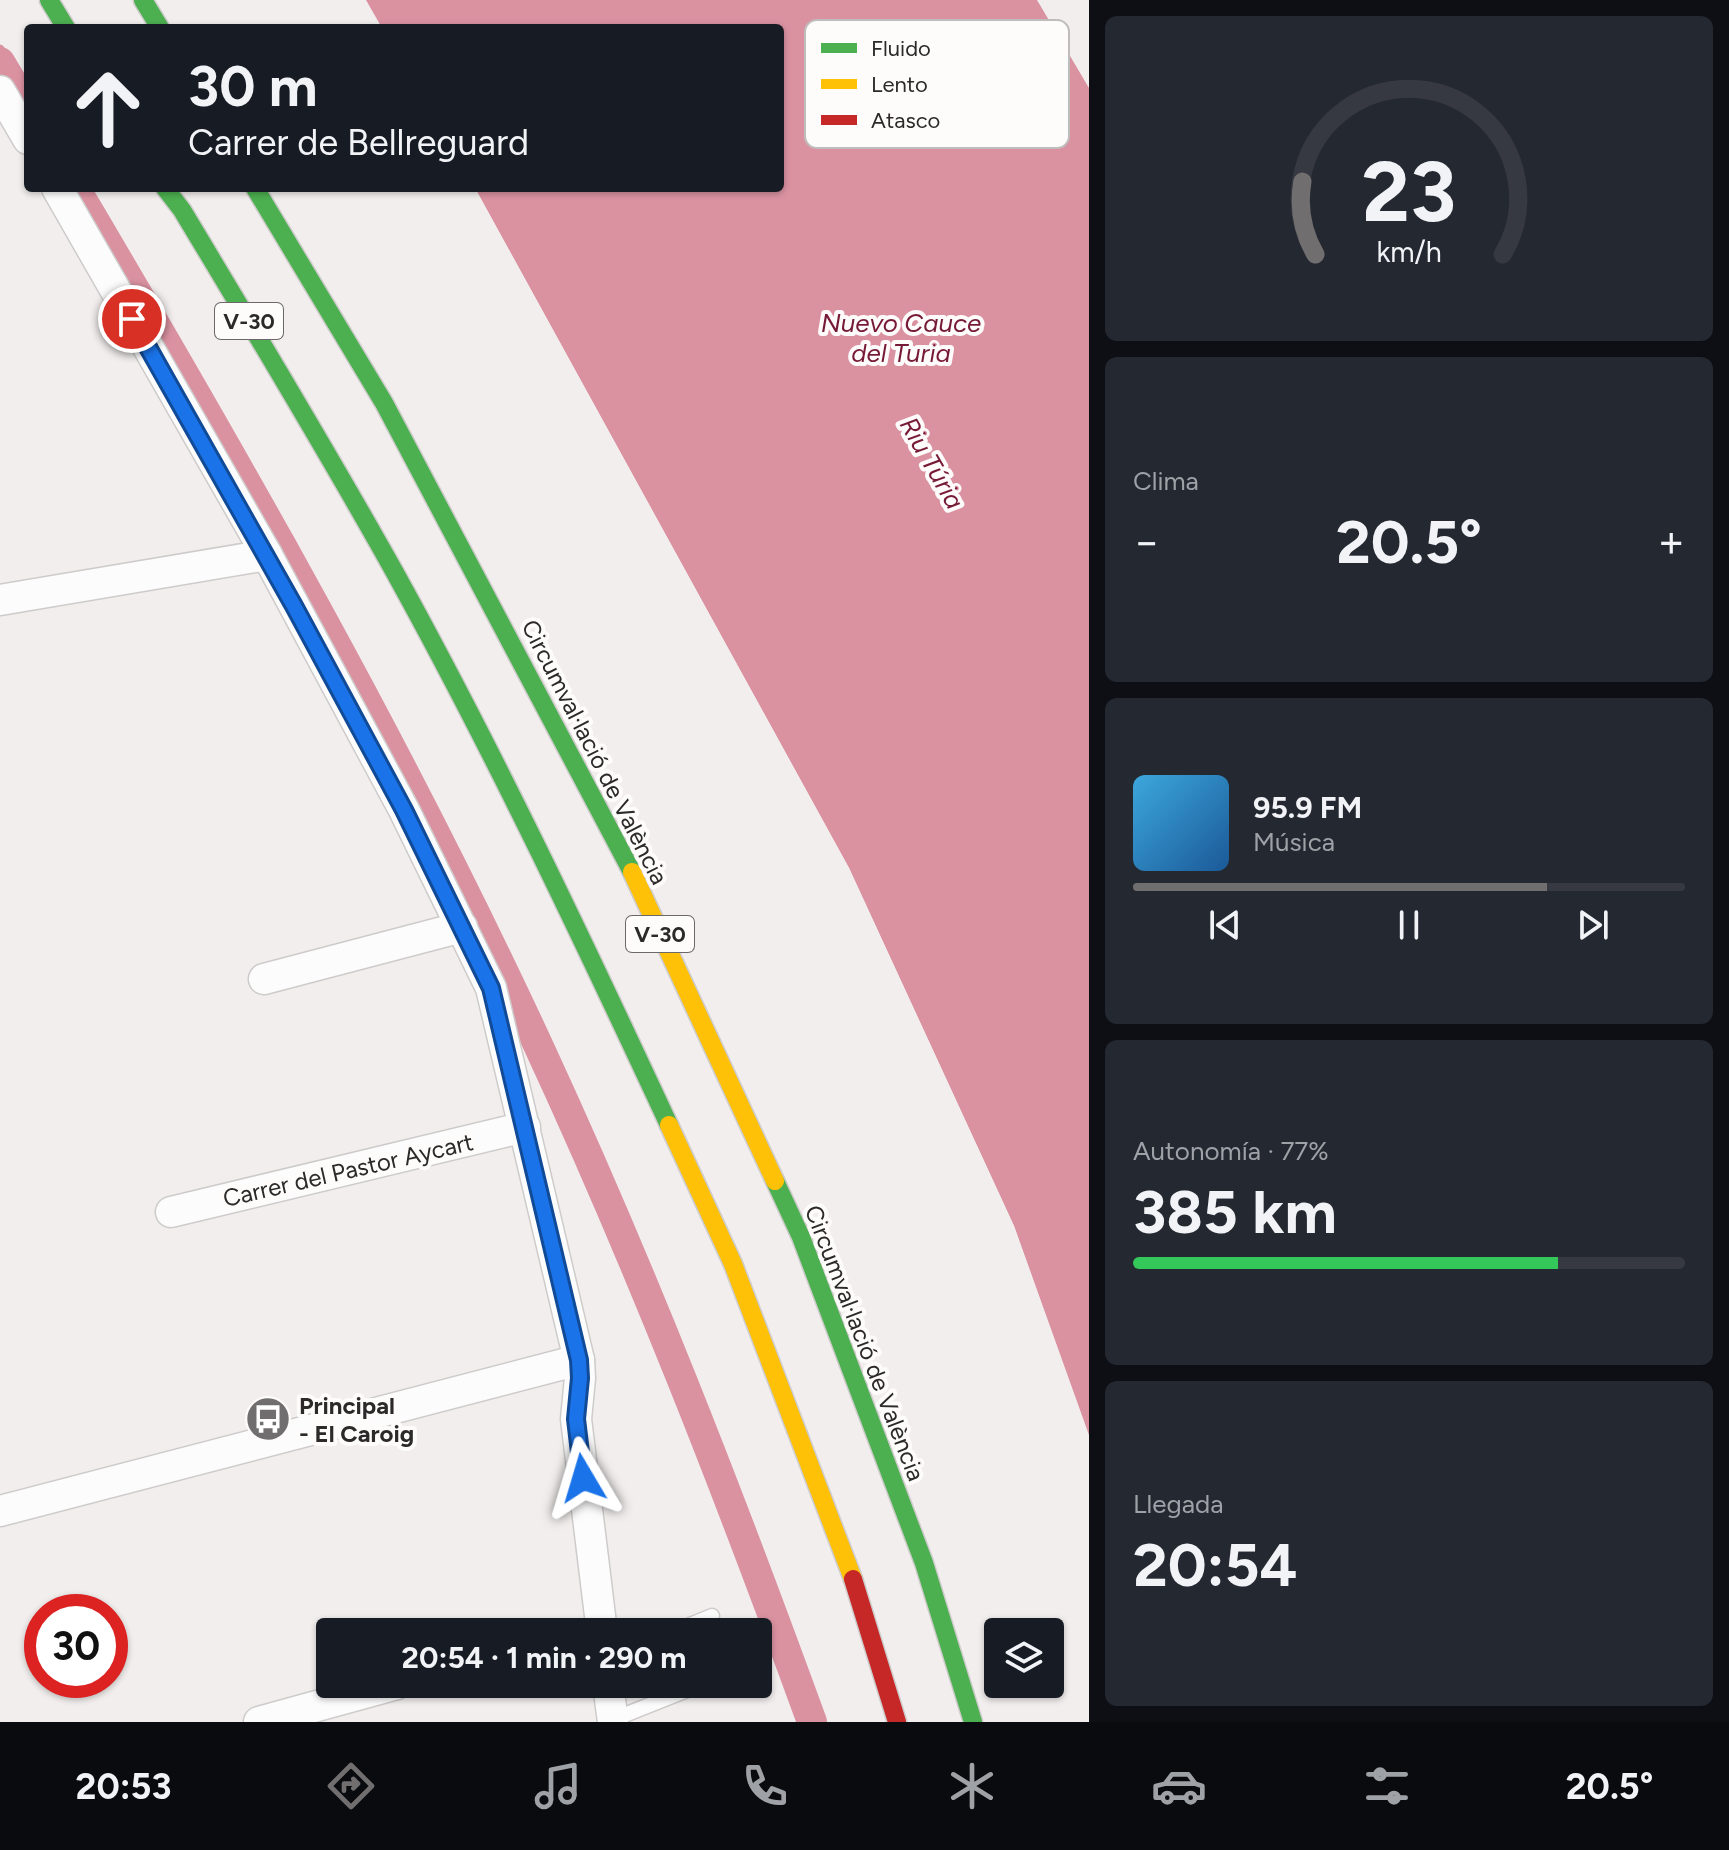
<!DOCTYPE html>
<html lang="es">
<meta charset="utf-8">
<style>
:root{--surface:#171b24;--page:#242831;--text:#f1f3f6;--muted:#9ea1a6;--line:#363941;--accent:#716e6f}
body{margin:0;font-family:Figtree,sans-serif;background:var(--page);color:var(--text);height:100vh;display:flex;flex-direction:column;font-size:30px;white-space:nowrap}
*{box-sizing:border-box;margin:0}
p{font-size:26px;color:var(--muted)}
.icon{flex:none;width:44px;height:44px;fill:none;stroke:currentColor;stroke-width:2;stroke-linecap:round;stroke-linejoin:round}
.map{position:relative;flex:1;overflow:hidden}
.details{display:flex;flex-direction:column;gap:16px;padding:16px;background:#0d0f14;width:640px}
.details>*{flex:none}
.guide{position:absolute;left:24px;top:24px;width:760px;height:168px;border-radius:8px;box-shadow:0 2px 6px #0004;background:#171b24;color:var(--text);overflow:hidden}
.buttons{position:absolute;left:984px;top:1618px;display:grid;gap:16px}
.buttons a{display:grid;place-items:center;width:80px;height:80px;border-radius:8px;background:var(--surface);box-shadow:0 2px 6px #0004;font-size:40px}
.speed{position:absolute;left:24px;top:1594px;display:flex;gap:16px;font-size:40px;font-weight:700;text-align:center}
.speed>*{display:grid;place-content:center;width:104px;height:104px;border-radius:50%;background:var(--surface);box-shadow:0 2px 6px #0004;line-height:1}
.speed .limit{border:12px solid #d22;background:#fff;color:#111}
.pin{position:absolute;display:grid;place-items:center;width:68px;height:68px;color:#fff;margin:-34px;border:4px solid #fff;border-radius:50%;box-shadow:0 2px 8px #0007}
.me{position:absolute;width:88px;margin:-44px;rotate:353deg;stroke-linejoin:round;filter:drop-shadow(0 0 6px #0008)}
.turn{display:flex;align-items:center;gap:28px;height:168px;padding:0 32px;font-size:36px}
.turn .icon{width:104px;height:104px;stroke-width:2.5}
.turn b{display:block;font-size:56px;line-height:68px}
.big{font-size:60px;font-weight:700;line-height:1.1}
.details .tile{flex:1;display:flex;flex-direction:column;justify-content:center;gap:12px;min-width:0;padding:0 28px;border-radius:12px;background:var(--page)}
.details .dial{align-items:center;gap:0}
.dial svg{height:208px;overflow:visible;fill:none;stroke:var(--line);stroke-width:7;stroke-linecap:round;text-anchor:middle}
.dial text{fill:var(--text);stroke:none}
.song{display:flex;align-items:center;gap:24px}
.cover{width:96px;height:96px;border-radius:12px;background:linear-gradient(135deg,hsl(200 70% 55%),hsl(210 70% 35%))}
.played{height:8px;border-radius:4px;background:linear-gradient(90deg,var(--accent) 75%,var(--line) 75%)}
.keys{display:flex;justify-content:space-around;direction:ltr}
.heat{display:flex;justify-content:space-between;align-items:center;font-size:44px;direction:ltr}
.charge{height:12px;border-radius:6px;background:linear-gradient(90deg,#34c759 77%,var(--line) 0)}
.trip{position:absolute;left:316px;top:1618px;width:456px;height:80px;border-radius:8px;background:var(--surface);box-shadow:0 2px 6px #0004;font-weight:700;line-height:80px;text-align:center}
.dock{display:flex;height:128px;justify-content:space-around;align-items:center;background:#090b0e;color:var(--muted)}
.dock .icon{width:56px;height:56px}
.dock .selected{color:var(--accent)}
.dock b{font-size:36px;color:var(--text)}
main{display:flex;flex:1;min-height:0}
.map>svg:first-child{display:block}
.water{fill:#da92a1}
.pier{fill:#f2eeee}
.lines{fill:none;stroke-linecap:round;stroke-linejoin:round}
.stream{stroke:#da92a1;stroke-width:9}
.canal{stroke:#da92a1;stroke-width:30}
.lane-casing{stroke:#cecbcb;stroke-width:17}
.street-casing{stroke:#cecbcb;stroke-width:33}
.fast-casing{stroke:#cecbcb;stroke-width:21}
.slow-casing{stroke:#cecbcb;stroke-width:21}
.jam-casing{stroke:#cecbcb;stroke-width:21}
.lane{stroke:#fdfcfc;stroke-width:14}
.street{stroke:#fdfcfc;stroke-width:30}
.fast{stroke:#4caf50;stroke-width:18}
.slow{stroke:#ffc107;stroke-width:18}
.jam{stroke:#c62828;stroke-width:18}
.route-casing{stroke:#114b97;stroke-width:20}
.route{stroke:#1a73e8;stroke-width:14}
.labels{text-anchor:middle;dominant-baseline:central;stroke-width:8;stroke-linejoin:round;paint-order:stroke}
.shield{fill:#fefbfb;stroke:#6b6869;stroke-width:2}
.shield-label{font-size:22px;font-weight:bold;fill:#2c292a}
.street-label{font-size:24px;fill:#2c292a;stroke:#fefbfb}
.poi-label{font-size:24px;font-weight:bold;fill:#2c292a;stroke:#fefbfb;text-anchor:start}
.water-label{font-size:26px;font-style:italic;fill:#761a35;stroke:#fefbfb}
.key{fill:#fefbfb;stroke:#bfbcbc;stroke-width:2}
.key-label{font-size:22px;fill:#2c292a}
</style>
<main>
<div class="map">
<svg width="1089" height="1722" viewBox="0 0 1089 1722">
<rect width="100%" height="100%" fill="#f2eeee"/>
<polygon class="water" points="366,0 1038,0 1089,87 1089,1437 1014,1226 849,868 475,188 780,188 780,28 382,28"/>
<g class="pier">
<polygon points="1037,0 1043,0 1089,79 1089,88"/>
<polygon points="471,188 475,188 481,199 849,868 1014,1226 1089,1435 1089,1441 1085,1438 1010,1227 846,870"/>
</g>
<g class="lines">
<g class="stream">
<polyline points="0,49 28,96"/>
<polyline points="82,188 292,543 414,775 548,1044 650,1278 749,1527 821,1722"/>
</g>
<g class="canal">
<polyline points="0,62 28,109"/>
<path d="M75 188C241 468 402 751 539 1047 641 1267 729 1494 812 1722"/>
</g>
<g class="lane-casing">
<g id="lane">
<polyline points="673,1632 712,1616"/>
<polyline points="612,1720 702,1684"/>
</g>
</g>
<g class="street-casing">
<g id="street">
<polyline points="0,91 28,139"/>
<polyline points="57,188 267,555 404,810 491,988 579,1360 580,1378 576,1419 602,1632"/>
<polyline points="0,600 267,555"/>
<polyline points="264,979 462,927"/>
<polyline points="171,1212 525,1127"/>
<polyline points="0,1511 579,1360"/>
<polyline points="608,1684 613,1722"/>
<polyline points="259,1722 397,1684"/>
</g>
</g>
<g class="fast-casing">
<g id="fast">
<polyline points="49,0 66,28"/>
<polyline points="143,0 160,28"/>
<path d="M165 188 182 210C254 330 326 449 394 571 494 752 582 938 669 1125"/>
<polyline points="255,188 384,403 632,872"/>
<polyline points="775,1181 801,1237 924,1563 973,1722"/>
</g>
</g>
<g class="slow-casing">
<g id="slow">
<polyline points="632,872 775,1181"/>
<polyline points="669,1125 733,1264 853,1579"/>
</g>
</g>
<g class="jam-casing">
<polyline id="jam" points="853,1579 897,1722"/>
</g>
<use href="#lane" class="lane"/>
<use href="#street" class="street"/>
<use href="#fast" class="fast"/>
<use href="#slow" class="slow"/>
<use href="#jam" class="jam"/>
</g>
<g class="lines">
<g class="route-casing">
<polyline id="route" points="132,319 294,606 404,810 491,988 579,1360 580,1378 576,1419 583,1478"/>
</g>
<use href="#route" class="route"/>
</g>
<defs>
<g id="bus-disc" transform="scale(2.3)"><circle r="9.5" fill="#716e6f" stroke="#fefbfb"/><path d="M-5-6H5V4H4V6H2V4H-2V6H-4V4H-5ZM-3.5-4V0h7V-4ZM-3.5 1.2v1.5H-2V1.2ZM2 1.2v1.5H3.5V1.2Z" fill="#fff"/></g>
</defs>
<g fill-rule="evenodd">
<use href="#bus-disc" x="268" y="1419"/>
</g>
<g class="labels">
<g class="shield">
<rect x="215" y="303" width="68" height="36" rx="6"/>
<rect x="626" y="916" width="68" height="36" rx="6"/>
</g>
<g class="shield-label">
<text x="249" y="321">V-30</text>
<text x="660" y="934">V-30</text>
</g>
<g class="street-label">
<text transform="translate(595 752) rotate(63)">Circumval·lació de València</text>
<text transform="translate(348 1170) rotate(-13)">Carrer del Pastor Aycart</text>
<text transform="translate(865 1343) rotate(69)">Circumval·lació de València</text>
</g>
<g class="poi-label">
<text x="299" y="1405">Principal<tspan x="299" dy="28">- El Caroig</tspan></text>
</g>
<g class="water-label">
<text x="901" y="323">Nuevo Cauce<tspan x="901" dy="30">del Turia</tspan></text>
<text transform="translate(932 463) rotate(60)">Riu Túria</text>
</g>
</g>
<rect x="805" y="20" width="264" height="128" rx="12" class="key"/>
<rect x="821" y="43" width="36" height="10" fill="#4caf50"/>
<rect x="821" y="79" width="36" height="10" fill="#ffc107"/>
<rect x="821" y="115" width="36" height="10" fill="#c62828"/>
<g class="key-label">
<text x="871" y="56">Fluido</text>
<text x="871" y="92">Lento</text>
<text x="871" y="128">Atasco</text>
</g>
</svg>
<div class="buttons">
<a><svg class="icon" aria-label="layers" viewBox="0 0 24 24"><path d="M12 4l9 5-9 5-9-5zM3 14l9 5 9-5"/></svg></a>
</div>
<div class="speed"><div class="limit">30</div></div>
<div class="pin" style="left:132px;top:319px;background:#d93025"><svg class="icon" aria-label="arrive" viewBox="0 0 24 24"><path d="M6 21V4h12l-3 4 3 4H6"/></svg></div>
<svg class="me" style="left:583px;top:1478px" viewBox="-20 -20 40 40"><path d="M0-17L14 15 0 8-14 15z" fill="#1a73e8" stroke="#fff" stroke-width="4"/></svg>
<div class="trip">20:54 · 1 min · 290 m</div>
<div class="guide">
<div class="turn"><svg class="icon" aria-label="ahead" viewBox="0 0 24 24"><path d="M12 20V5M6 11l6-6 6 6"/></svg><div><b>30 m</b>Carrer de Bellreguard</div></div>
</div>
</div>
<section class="details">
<div class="tile dial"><svg viewBox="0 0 100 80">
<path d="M14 69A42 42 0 1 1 86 69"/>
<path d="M14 69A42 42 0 0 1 9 41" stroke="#716e6f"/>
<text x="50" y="56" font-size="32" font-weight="700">23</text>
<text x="50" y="72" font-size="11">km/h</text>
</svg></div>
<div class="tile"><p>Clima</p>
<div class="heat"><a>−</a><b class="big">20.5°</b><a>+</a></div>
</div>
<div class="tile">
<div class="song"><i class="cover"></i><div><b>95.9 FM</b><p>Música</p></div></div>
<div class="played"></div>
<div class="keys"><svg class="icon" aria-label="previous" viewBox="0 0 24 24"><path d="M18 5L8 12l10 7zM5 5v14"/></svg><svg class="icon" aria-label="pause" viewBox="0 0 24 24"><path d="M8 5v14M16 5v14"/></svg><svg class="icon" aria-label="next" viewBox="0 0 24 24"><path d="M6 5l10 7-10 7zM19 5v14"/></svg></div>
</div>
<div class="tile"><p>Autonomía · 77%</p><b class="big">385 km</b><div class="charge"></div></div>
<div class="tile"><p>Llegada</p><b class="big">20:54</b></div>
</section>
</main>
<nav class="dock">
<b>20:53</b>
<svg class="icon selected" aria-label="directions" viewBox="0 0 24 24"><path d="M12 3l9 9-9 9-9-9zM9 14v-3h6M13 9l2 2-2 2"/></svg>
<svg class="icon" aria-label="music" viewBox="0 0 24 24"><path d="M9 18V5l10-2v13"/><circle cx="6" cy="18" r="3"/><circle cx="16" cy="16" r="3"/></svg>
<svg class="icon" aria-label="phone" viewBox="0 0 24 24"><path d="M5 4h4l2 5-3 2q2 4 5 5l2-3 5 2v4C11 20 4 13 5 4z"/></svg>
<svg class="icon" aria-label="climate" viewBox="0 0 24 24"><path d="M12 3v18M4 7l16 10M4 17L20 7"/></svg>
<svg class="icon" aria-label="car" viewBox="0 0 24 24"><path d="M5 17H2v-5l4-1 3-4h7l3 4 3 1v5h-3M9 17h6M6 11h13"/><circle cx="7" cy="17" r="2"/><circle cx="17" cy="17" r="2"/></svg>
<svg class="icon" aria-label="filters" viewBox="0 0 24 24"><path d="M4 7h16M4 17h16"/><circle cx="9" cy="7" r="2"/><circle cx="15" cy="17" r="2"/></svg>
<b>20.5°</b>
</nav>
